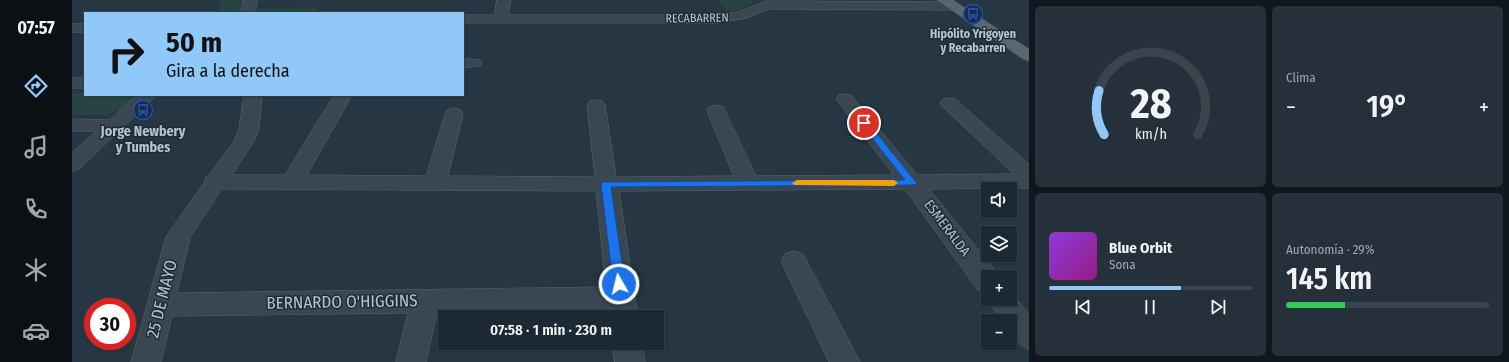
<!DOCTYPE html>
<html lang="es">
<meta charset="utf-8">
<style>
:root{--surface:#1c2832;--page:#25303a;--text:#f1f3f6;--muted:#a0a6ac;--line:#3a444d;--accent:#8fc8f9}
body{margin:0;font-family:"Fira Sans Condensed",sans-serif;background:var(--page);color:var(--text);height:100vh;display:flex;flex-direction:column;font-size:15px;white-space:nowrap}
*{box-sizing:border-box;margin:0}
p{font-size:13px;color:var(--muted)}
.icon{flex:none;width:22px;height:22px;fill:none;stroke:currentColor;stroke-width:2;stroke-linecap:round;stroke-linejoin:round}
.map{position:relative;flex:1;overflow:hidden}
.details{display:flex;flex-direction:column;gap:6px;padding:6px;background:#0f161c;width:480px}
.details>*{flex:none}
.top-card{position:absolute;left:12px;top:12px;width:380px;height:84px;border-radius:0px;box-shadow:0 1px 3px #0004,0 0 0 1px var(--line);background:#8fc8f9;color:#111;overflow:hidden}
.controls{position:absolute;left:909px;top:182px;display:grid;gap:8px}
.controls a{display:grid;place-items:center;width:36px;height:36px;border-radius:0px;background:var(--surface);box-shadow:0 1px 3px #0004,0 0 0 1px var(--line);font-size:20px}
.speed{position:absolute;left:12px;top:298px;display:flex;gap:8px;font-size:20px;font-weight:700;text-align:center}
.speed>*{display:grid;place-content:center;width:52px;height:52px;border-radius:50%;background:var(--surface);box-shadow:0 1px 3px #0004,0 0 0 1px var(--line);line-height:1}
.speed .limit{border:6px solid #d22;background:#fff;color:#111}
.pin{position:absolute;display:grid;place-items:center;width:34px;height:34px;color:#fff;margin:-17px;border:2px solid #fff;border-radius:50%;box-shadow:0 1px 4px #0007}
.me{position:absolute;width:44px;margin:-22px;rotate:352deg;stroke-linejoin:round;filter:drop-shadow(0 0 3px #0008)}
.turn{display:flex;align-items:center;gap:14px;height:84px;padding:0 16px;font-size:18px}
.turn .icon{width:52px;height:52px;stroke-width:2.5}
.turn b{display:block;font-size:28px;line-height:34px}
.big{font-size:30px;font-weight:600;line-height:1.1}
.details .tile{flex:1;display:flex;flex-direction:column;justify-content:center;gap:6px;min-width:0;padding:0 14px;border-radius:6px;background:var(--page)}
.details .dial{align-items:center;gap:0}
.dial svg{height:104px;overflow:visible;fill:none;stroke:var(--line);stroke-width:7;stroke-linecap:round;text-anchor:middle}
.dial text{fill:var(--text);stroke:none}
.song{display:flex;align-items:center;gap:12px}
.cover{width:48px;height:48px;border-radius:6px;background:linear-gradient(135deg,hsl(270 70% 55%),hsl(310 70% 35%))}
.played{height:4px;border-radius:2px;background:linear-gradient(90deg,var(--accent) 65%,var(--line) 65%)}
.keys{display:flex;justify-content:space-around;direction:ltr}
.heat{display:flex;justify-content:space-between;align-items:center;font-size:22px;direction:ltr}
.charge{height:6px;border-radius:3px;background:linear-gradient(90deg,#34c759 29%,var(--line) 0)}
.details .tiles{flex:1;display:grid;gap:6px;grid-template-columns:repeat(2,1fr)}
.trip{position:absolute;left:366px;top:310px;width:226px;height:40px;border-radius:0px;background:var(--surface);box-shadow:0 1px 3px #0004,0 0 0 1px var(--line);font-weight:600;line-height:40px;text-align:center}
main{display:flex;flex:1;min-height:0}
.tabs{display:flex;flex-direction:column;width:72px;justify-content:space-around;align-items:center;background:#0b1014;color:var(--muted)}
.tabs .icon{width:28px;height:28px}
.tabs .selected{color:var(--accent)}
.tabs b{font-size:18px;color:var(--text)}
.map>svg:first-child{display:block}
.green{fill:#284342}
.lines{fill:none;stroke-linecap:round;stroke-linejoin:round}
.minor-casing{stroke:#58656f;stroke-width:1}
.major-casing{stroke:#47535e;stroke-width:1}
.minor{fill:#3a4751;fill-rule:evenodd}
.major{fill:#586771;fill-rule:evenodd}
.route{fill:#1a73e8;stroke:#114b97}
.slow{fill:#f59e0b}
.labels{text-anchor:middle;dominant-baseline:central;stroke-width:3;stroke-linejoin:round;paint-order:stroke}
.far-street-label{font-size:12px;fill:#b7c2cb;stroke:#1f2c37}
.far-poi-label{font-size:12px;font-weight:bold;fill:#b7c2cb;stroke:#1f2c37}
.poi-label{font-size:14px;font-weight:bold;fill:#b7c2cb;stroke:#1f2c37}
.street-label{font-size:14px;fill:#b7c2cb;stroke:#1f2c37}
.near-street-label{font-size:17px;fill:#b7c2cb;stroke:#1f2c37}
</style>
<main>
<nav class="tabs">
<b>07:57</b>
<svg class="icon selected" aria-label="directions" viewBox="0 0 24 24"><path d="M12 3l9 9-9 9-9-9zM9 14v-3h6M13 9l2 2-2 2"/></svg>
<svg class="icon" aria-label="music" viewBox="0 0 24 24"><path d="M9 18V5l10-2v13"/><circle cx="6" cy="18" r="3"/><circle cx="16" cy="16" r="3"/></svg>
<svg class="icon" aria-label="phone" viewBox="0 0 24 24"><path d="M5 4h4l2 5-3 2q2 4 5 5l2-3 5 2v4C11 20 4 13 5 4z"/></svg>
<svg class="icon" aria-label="climate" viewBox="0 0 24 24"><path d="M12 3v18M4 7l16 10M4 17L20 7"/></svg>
<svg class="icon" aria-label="car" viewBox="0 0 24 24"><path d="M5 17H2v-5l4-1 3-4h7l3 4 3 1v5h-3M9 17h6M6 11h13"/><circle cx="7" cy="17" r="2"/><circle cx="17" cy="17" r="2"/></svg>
</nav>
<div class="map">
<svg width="957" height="362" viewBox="0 0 957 362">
<rect width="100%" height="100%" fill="#263642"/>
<g class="green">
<polygon points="149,0 175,0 171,10 167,13 145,13"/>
<polygon points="646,0 680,0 680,3 661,12 654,11"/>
<polygon points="247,7 245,11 237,13 180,13 186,8"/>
<polygon points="0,93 13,93 13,95 65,96 49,110 35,115 0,115"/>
</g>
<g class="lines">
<g class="minor-casing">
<g id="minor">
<polygon points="172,0 186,0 184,8 180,13 165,13 171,7"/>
<polygon points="425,0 439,0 436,15 646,15 666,12 694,1 881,2 886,3 888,6 886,9 881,10 696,9 675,18 646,23 391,23 391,15 422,15"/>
<rect x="0" y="24" width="13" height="8"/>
<polygon points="391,58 408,60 410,63 408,66 391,68"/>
<rect x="0" y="78" width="13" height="10"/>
<path d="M773 94 779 95 845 175 942 174 871 107 868 103 871 99 877 98 883 99 957 164V188L857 189 926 274 927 277H916V293L906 290 833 189 547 191 566 317H538L537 309 365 312 354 362H324L336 313 100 316 89 362H59L94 237 132 183 134 177 136 176 162 141 167 129 172 95H190L187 129 182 141 160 175H213L262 95H280L235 175 354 176 373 114 375 110 382 108 389 110 391 114 376 176 523 177 515 105 518 101 524 100 530 101 533 105 544 177 662 176 635 111 637 107 644 105 651 107 653 111 684 176 822 175 764 99 767 95ZM150 189 524 191 534 287 105 293 118 238Z"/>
<polygon points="65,95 85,95 7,169 0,171 0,153 24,131 0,131 0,119 37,120"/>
<polygon points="722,251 731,254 788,362 757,362 709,261 713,254"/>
<path d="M938 291 957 314V349C942 343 938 337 938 321H929L915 299 916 297V299H938Z"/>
<polygon points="540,343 570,343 573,362 543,362"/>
</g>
</g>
<g class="major-casing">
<polygon id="major" points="865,0 881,0 957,49 957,61 951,59"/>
</g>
<use href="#minor" class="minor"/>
<use href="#major" class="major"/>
</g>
<polygon class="route" points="792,120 795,121 843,181 845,183 843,185 539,187 553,284 551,287 547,288 543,287 541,284 529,184 531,182 833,180 788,123"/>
<polygon class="slow" points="725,180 822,180 826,183 822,186 722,185 720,183"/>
<defs>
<g id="bus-ring" transform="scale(1)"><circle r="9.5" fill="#1f2c37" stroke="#1a4fb4" stroke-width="1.5"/><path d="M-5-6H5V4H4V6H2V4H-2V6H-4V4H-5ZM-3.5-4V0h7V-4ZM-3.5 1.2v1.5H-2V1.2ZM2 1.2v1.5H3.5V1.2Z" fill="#1a4fb4"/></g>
</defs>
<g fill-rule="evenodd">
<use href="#bus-ring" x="901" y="14"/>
<use href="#bus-ring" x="71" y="110"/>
</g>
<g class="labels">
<g class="far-street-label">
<text transform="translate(625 18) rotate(-1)">RECABARREN</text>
</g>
<g class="far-poi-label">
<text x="901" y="34">Hipólito Yrigoyen<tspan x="901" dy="14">y Recabarren</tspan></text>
</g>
<g class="poi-label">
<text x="71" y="131">Jorge Newbery<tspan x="71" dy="16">y Tumbes</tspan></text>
</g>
<g class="street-label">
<text transform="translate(875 228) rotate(53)">ESMERALDA</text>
</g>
<g class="near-street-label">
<text transform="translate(90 299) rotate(-76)">25 DE MAYO</text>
<text transform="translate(270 302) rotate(-1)">BERNARDO O'HIGGINS</text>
</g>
</g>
</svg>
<div class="controls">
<a><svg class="icon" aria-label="sound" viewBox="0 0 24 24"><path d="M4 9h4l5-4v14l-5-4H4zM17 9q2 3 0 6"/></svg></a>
<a><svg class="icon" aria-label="layers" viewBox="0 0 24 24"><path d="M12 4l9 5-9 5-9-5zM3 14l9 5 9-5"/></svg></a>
<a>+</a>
<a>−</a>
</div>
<div class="speed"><div class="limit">30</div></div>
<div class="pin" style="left:792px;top:123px;background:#d93025"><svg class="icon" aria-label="arrive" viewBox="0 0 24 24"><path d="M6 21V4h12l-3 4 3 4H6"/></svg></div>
<svg class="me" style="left:547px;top:284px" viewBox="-20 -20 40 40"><circle r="17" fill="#1a73e8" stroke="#fff" stroke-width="3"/><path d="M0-11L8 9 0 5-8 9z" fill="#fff"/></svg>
<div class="trip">07:58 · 1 min · 230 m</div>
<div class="top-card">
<div class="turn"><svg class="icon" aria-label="right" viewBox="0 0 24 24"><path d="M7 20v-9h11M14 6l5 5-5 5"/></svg><div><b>50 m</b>Gira a la derecha</div></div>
</div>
</div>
<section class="details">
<div class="tiles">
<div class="tile dial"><svg viewBox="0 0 100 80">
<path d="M14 69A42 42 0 1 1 86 69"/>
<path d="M14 69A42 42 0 0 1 10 35" stroke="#8fc8f9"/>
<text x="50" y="56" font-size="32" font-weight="700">28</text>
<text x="50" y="72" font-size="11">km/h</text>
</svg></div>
<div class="tile"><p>Clima</p>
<div class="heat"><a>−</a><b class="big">19°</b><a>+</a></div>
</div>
<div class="tile">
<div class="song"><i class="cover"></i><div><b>Blue Orbit</b><p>Sona</p></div></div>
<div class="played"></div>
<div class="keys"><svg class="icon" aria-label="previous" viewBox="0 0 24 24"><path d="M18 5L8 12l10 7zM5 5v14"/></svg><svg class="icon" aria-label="pause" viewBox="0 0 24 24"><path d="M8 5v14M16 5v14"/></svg><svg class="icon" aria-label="next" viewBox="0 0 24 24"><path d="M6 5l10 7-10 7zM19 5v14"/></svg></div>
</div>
<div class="tile"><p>Autonomía · 29%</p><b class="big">145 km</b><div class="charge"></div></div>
</div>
</section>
</main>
